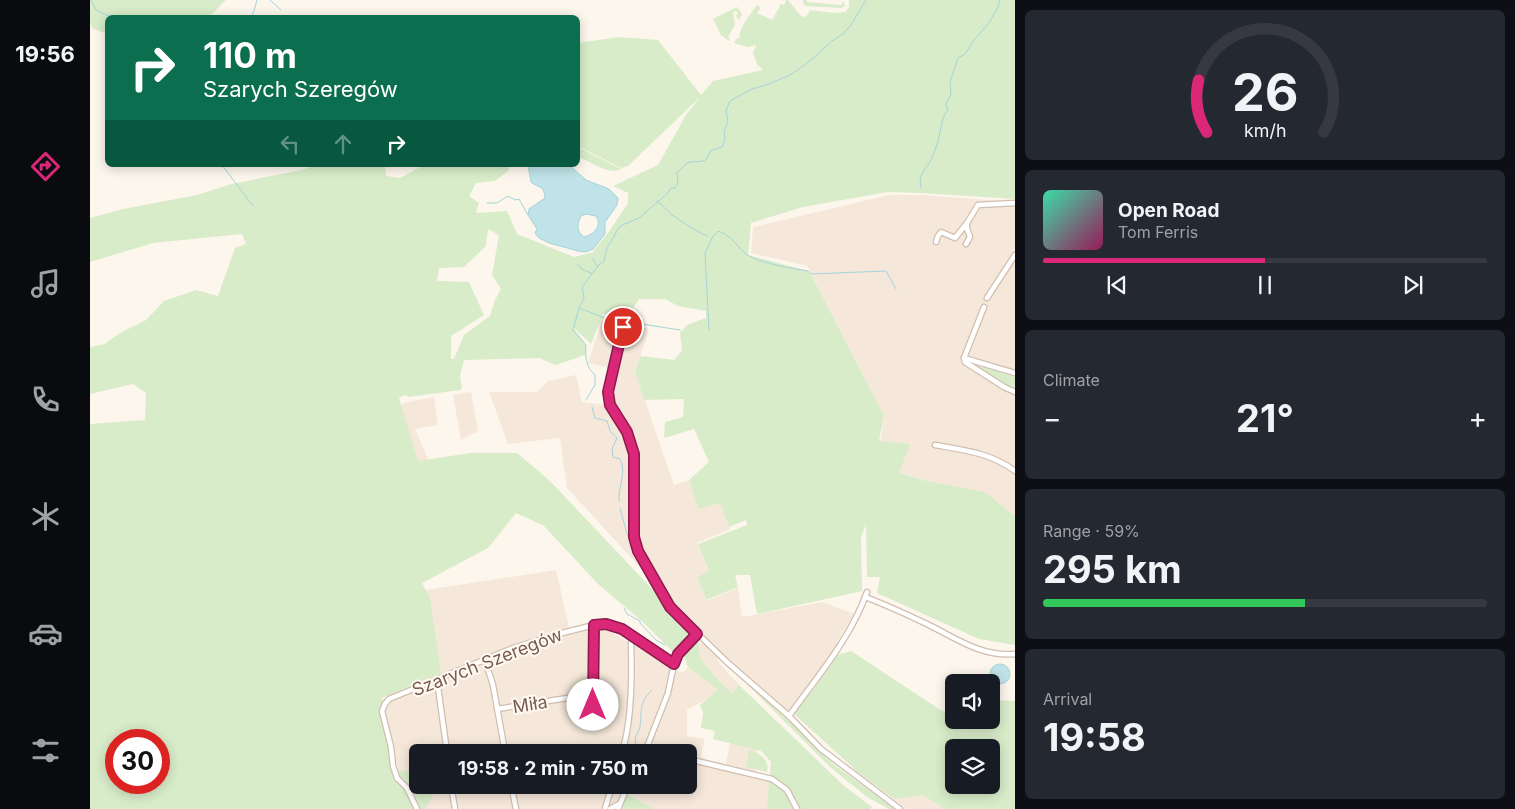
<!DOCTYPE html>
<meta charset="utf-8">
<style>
:root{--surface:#171b24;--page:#242831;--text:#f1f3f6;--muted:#9ea1a6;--line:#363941;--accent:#db2777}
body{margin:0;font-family:Inter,sans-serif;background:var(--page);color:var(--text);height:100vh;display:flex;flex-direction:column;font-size:19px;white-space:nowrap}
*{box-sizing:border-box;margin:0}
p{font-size:16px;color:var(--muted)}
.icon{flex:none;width:28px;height:28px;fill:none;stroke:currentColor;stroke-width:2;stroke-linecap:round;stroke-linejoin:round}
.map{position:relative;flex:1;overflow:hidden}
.sheet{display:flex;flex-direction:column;gap:10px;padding:10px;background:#0d0f14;width:500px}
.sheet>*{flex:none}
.hud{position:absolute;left:15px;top:15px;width:475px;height:152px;border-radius:8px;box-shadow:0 2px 12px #0003;background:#0b6e4f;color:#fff;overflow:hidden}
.buttons{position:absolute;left:855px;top:674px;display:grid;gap:10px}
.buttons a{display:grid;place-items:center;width:55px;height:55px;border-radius:8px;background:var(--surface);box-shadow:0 2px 12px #0003;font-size:25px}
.speed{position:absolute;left:15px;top:729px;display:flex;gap:10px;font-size:25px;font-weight:700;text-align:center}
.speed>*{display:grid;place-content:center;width:65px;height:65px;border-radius:50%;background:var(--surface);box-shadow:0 2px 12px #0003;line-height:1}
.speed .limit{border:8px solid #d22;background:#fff;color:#111}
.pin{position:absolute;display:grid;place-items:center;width:42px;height:42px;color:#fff;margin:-21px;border:2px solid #fff;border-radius:50%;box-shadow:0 1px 5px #0007}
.me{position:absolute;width:55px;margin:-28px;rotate:0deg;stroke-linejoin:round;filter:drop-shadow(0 0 4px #0008)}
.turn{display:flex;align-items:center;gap:18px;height:105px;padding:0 15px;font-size:22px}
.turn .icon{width:65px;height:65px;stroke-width:2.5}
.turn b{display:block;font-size:35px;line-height:42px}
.lanes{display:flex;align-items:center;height:48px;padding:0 15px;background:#0003;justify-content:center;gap:25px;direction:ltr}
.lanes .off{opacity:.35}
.big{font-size:38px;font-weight:700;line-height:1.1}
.sheet .widget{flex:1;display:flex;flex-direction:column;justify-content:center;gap:8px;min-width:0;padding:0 18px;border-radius:8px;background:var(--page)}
.sheet .dial{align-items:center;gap:0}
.dial svg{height:130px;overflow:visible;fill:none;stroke:var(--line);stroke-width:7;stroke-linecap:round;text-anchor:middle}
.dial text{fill:var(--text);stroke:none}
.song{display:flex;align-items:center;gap:15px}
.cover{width:60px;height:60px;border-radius:8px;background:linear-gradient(135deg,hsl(160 70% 55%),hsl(330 70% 35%))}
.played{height:5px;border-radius:2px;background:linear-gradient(90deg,var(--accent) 50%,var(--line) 50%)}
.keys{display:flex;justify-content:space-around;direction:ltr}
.heat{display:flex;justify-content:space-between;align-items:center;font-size:28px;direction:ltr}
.charge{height:8px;border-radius:4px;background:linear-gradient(90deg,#34c759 59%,var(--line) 0)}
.trip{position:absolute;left:319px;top:744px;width:288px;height:50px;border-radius:8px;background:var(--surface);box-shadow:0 2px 12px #0003;font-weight:700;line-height:50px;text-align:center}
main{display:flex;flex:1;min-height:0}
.dock{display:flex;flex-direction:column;width:90px;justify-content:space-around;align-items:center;background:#090b0e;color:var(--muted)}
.dock .icon{width:35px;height:35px}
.dock .active{color:var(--accent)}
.dock b{font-size:22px;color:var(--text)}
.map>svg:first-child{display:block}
.residential{fill:#f5e8da}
.green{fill:#d8ecc9;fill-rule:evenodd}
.water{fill:#bfe3e8;stroke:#a5d3da;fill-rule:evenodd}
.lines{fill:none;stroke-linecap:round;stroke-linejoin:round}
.stream{stroke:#a5d3da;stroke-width:1}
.minor-casing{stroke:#d1beb0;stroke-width:7}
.minor{stroke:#fff;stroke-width:4.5}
.route-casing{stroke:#8e194d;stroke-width:12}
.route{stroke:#db2777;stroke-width:9}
.labels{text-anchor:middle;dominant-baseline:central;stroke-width:4;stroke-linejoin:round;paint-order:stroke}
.street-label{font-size:18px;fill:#7a5c4d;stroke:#fffaf3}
</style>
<main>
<nav class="dock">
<b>19:56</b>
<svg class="icon active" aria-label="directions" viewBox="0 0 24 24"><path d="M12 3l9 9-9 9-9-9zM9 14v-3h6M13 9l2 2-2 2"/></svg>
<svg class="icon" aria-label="music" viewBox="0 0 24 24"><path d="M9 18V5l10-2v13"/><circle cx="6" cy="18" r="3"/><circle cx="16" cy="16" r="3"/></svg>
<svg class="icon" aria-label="phone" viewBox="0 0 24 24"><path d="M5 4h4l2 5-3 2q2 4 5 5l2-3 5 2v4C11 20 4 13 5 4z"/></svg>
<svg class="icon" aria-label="climate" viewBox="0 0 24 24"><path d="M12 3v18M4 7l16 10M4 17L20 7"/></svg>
<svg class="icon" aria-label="car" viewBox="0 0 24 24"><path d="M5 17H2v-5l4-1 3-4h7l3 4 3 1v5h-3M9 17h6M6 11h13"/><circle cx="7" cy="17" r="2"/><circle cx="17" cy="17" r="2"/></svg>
<svg class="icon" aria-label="filters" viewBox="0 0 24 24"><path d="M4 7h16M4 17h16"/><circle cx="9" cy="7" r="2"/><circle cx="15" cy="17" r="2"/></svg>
</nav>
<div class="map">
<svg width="925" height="809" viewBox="0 0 925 809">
<rect width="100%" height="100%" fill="#fdf6ec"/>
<g class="residential">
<polygon points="799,195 833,195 925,202 925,516 895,492 833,480 809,473 791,441 794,416 717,266 661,253 663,227"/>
<polygon points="513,318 559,329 545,372 584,485 599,480 608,509 630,502 640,529 607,543 619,571 607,577 616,601 648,588 652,617 732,602 764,614 748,640 746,647 698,715 603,625 477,488 470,438 418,444 399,392 447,392 458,381 486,375 492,402 519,405 521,368 498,363"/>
<polygon points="381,392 388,431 371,440 363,395"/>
<polygon points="344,397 348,425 325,429 339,461 326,464 308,406 313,403"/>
<polygon points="466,570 480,632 510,626 593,673 598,667 628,690 623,696 597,710 597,736 615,739 610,758 636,764 641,738 668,746 665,774 679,779 696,789 706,809 564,809 536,793 528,809 332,809 347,785 598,785 598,752 328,752 327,775 310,780 292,701 351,670 336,590"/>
<polygon points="608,642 613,643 625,653 629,663 649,685 642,693 630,682 610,658"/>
<polygon points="833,795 855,809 816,809 804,799"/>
</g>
<g class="green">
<polygon points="0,0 136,0 119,17 18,18 17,34 2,28 0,23"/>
<path d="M694 0H698L711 16 716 17 720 10 744 13 756 12 759 7V0H925V199L830 193 798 192 713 207 661 223 658 255 718 271 722 276 794 416 789 441 820 444 809 473 833 480 895 492 925 516V645L889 639 787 593 790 577H777L776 524 771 538 772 591 667 614 660 575H645L648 587 616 600 607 577 619 571 608 544 657 525 656 520 639 527 630 503 608 509 599 480 619 462 604 429 574 438 575 422 593 417 594 399 554 400 545 372 550 356 584 360 592 351 590 333 597 325 616 318V311L588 306 575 299H549L535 321 518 313 513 314 501 344 482 326 496 345 495 355 466 365 449 358 374 360 370 376 372 388 370 390 319 397 315 395 309 398 328 461 381 453H427L460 481 565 592 599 635 583 652 554 623 507 583 454 526 426 513 398 548 332 583 340 598 351 673 292 698 305 770 327 773 328 785H349L335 809H0V424L55 420 56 393 43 384 0 394V347L15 344 28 334 56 320 74 301 106 290 128 296 145 248 156 244 152 234 63 243 0 262V218L33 209 107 195 142 184 216 169 224 165H295L296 176 310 178 334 165H417L419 170 405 181 386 183 379 196 389 203 386 213 417 211 427 234 484 257 504 252 503 251 518 233 538 203V193L523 186 568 165 596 115 610 97 538 166 531 168 488 146V43L529 37 568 40 611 95 623 81 673 70 667 64 663 53 666 45 658 47 644 43 646 39 650 38C648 29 661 13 667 5L671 7 667 13 682 20 691 4 694 5 696 1ZM398 229 409 235 402 275 411 289 405 300 400 316 374 335 364 359H361V336L394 315 379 282 347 281 349 268 374 267 396 246ZM26 740H69V782H26Z"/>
<polygon points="713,0 717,0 717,2 751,5 753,1 755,6 751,8 716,6 713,4"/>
<polygon points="647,7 652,14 649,20 646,16 648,13 646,11 643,12 645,25 638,37 640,39 639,41 631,35 623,19"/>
<path d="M488 147 531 169C519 176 500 161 488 157Z"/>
<polygon points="878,362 925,376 925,389 912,383"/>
<polygon points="608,642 610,658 630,682 642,693 649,685 753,785 782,807 780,809 709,809 699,788 680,774 681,762 671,751 623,739 625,731 611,728 613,713 610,705 628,690 598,667 593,654 604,643"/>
<path d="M761 651 852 711H864V720H901V700L925 701V809H855L833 795 804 799 769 773 703 713 744 656ZM864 748H901V785H864Z"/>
<polygon points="654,681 710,731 742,763 805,809 799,809 777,797 740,767"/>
<path d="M659 750C670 753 680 760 677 772L656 767Z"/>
<polygon points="679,781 693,790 704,809 677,809"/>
<polygon points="537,794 564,809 532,809"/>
</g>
<g class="water">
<path d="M438 165H479L496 180 519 189 528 198 527 205 515 222V234L503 249 496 252 488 251 459 243 449 238 445 233 447 229 438 215 439 209 455 198C454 185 450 189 441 182ZM496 214 506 216C513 226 503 235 494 237 486 231 487 224 491 216Z"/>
<circle cx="910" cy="674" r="10"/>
</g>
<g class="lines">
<g class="stream">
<polyline points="1,0 6,10 23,18"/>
<polyline points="180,0 191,10"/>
<polyline points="160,18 164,11 167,0"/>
<polyline points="132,165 163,206"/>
<polyline points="419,167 420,165"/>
<path d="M831 188C828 177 833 171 840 162 842 158 844 152 846 147 851 136 850 118 858 110L856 104 861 95 860 82 868 58 875 54 884 40 899 23 908 7 910 0"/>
<path d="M567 201C573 205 577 211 582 215 594 223 604 230 617 236"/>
<polyline points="397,203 407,203 418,196 425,200 429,199 438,215"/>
<polyline points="502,258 507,266"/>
<polyline points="487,264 492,269 503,274"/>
<polyline points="489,308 517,319 533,322"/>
<polyline points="539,322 590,330"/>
<path d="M619 330 615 253 622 238 628 231C642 235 648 249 659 256 674 264 701 268 718 271L721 274 796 271 806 289"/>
<path d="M496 400 505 385V375C496 367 495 357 496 345L483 330 489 308 494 298 492 287 509 265 514 261 517 248 530 226 549 218 577 194 581 188H585L588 183 587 172C592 169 595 163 601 162 607 161 611 163 617 159L620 151 632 147 635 139 634 132 638 121 636 110 640 101 662 89 679 84 702 74 721 60 742 41 753 34 761 25 776 0"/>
<path d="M502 407 505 418 517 421 520 431 527 438 522 449 523 457 530 459C537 472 528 487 529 501"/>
<polyline points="530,508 537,534 546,554"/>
<polyline points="534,608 537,614 550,621 550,623 566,640 575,645"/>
<path d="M540 752 541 747 546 743 545 737C557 723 543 707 562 690"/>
<polyline points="519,803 527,785"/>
</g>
<g class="minor-casing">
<g id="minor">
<polyline points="846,242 848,236 851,232 865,238 877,223 888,205 925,203"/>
<polyline points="876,244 880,237 877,229 877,225"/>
<polyline points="897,298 925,255"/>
<polyline points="894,307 874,358 925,373"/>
<polyline points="533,327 518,392 520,405 537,432 544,455 544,537 549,551 567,584 580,607 638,663 699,716 731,749 810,809"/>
<polyline points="874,358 875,362 914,387 925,392"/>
<path d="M845 445C874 450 901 453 925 471"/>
<path d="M775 597C797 605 818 615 839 625 867 639 892 657 925 654"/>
<polyline points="395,660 403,685 415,752"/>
<polyline points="347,680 357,752"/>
<polyline points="407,709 503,694"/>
<path d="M699 716C727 677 761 638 777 592"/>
<polyline points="503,717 504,625"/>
<path d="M532 752C542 722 542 675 541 643L543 636"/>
<polyline points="555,752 578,693 584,664 588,654 607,634"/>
<polyline points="598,759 682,779 697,790 707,809"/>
<polyline points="361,785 365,809"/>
<polyline points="421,785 426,809"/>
<polyline points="327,809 317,788 307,778 303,766 301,747 292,711 295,704 299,699 423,648 472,633 504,625 516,624 532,629 584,664"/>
<polyline points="515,809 522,785"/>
<polyline points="520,809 529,804"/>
<polyline points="528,809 538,785"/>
</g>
</g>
<use href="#minor" class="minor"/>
</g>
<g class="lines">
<g class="route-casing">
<polyline id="route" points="503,705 504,625 516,624 532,629 584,664 588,654 607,634 580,607 548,551 544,537 544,454 537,432 520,405 518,392 533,327"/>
</g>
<use href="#route" class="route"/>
</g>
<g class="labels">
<g class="street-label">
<text transform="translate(397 662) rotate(-21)">Szarych Szeregów</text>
<text transform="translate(440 704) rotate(-9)">Miła</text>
</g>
</g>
</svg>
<div class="buttons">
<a><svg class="icon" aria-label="sound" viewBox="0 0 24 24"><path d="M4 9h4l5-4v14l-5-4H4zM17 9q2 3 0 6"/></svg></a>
<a><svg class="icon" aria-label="layers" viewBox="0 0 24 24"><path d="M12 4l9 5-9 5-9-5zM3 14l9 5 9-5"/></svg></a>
</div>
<div class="speed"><div class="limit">30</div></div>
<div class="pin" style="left:533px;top:327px;background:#d93025"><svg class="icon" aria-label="arrive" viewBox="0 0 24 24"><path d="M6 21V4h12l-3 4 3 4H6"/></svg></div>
<svg class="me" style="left:503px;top:705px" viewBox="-20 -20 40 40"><circle r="19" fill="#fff"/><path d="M0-13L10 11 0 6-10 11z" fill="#db2777"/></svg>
<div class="trip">19:58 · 2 min · 750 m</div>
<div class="hud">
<div class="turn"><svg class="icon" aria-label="right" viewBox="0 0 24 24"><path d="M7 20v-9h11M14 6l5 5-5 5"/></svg><div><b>110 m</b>Szarych Szeregów</div></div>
<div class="lanes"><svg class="icon off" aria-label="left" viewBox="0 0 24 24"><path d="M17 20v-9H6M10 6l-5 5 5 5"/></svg><svg class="icon off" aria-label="ahead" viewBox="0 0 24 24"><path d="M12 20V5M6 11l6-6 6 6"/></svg><svg class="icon" aria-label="right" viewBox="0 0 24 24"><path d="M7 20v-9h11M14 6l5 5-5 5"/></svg></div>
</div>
</div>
<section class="sheet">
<div class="widget dial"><svg viewBox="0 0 100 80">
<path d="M14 69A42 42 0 1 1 86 69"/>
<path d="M14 69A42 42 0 0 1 9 37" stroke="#db2777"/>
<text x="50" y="56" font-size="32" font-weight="700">26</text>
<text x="50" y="72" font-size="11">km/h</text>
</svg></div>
<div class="widget">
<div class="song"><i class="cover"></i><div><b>Open Road</b><p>Tom Ferris</p></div></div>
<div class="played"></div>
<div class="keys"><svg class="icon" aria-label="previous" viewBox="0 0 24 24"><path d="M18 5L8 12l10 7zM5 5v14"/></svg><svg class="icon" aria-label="pause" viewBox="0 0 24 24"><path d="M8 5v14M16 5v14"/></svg><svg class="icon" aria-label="next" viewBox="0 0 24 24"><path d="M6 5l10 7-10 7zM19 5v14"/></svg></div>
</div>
<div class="widget"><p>Climate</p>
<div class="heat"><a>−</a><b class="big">21°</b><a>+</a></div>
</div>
<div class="widget"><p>Range · 59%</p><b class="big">295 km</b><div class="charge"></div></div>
<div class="widget"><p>Arrival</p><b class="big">19:58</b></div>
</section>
</main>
